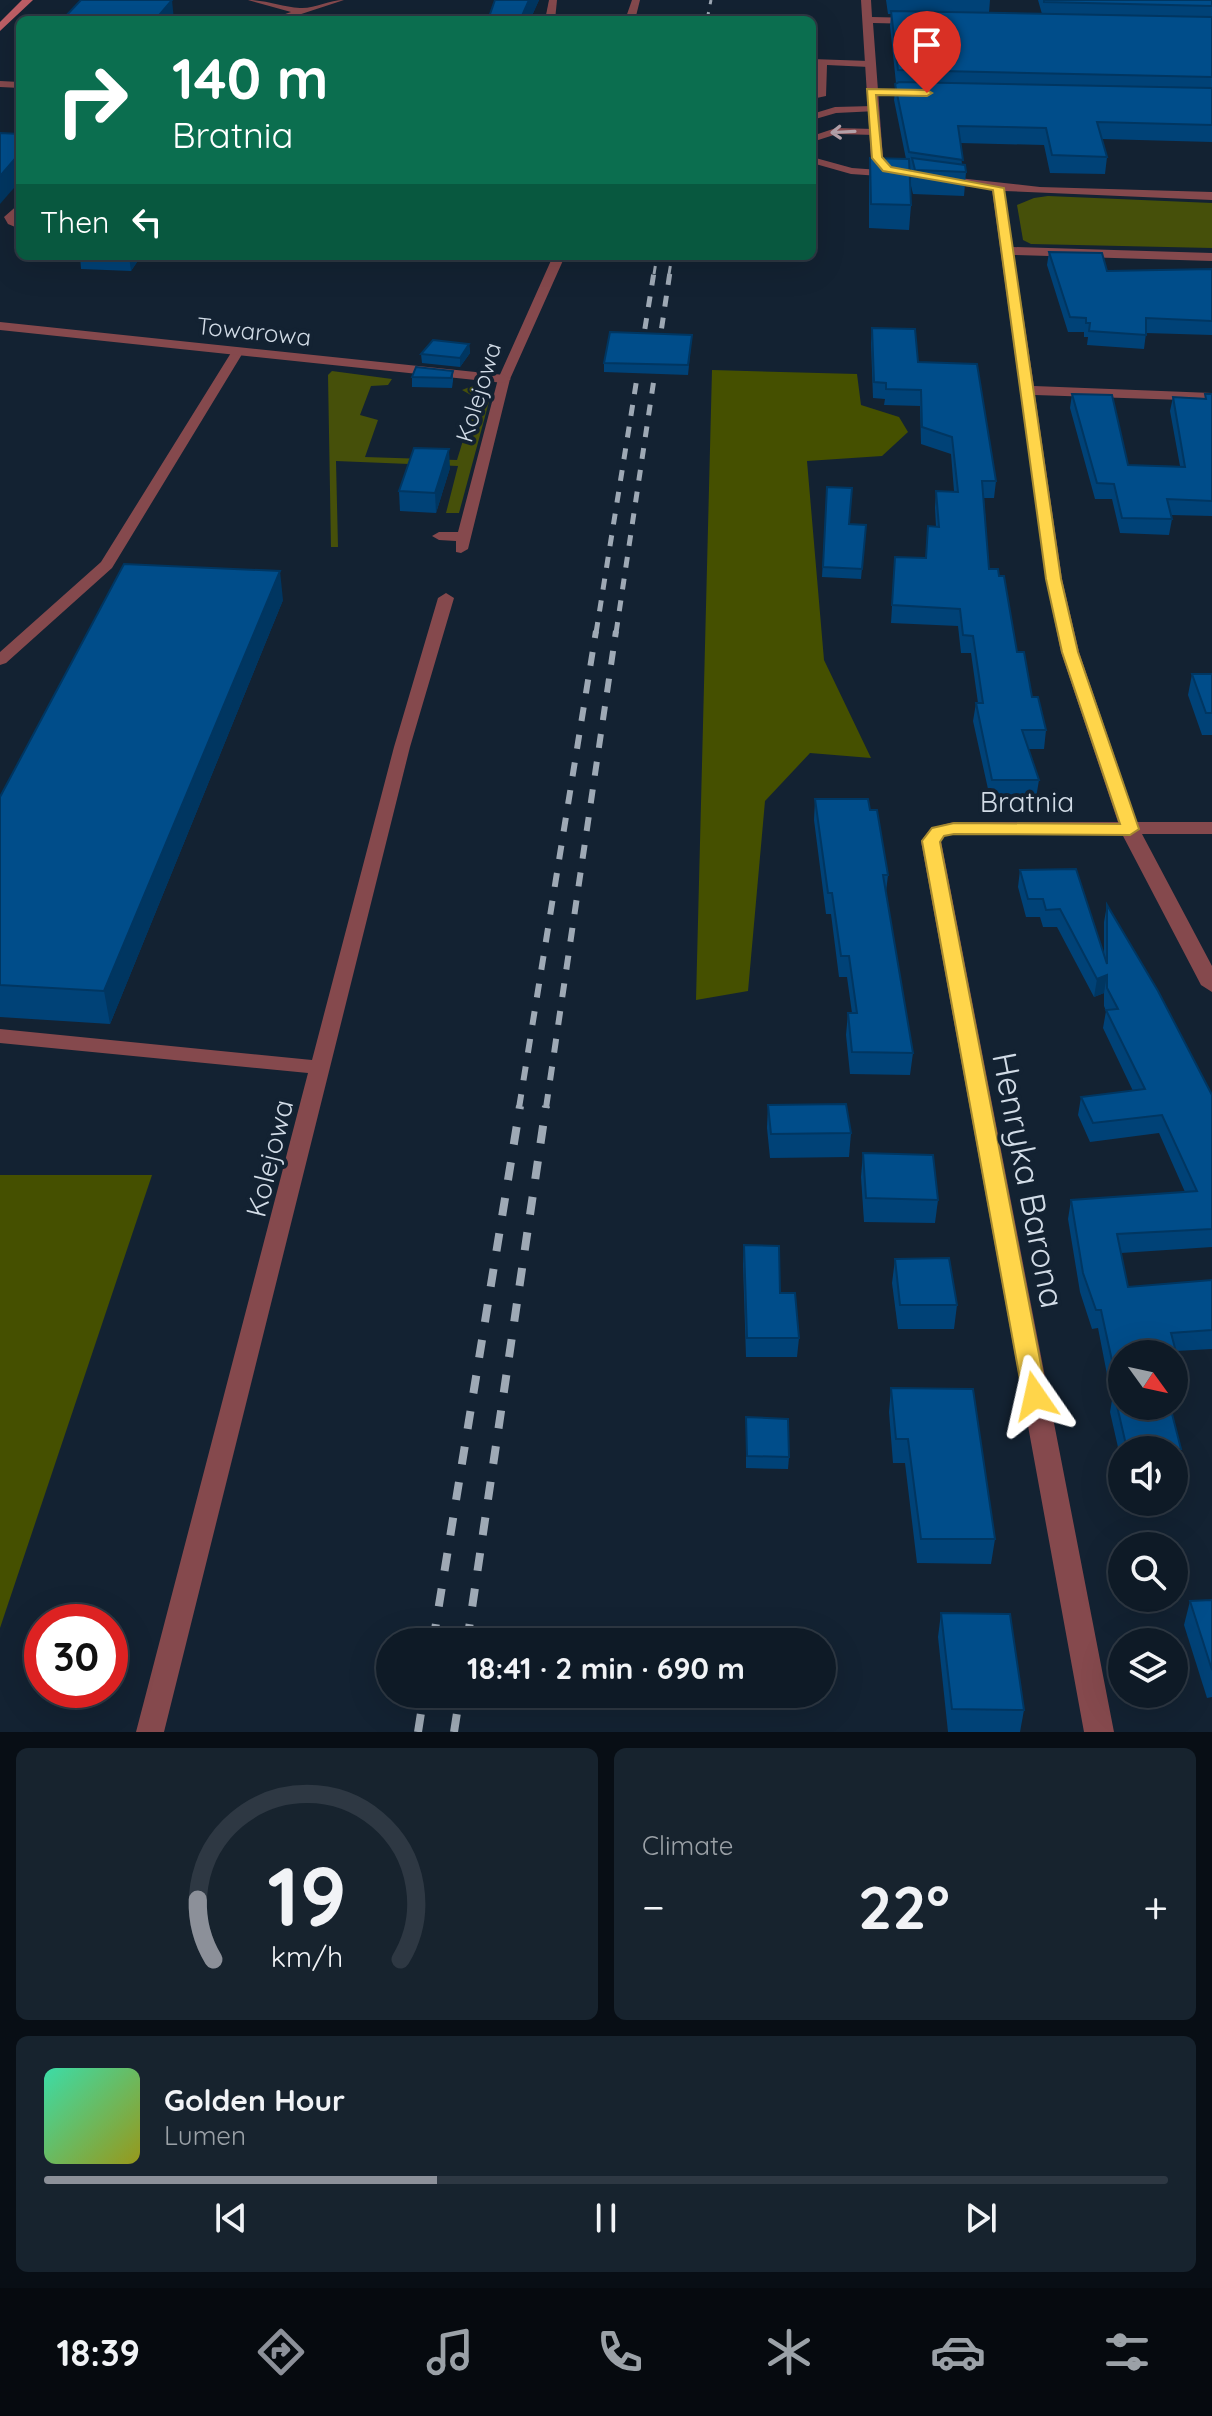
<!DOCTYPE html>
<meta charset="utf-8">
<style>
:root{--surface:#0e1a26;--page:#17232e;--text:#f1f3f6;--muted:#9ba1a7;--line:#2e3843;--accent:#8c9099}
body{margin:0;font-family:Quicksand,sans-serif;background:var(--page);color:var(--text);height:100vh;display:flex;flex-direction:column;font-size:30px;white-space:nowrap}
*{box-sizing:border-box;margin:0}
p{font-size:26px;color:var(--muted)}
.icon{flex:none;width:44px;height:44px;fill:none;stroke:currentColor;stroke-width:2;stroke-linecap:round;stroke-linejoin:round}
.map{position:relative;height:1732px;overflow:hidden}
.drawer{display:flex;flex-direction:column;gap:16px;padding:16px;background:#080e15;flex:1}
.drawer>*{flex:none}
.top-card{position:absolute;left:16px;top:16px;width:800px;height:244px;border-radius:12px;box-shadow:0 8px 32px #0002,0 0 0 2px var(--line);background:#0b6e4f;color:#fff;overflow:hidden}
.needle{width:52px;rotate:123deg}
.buttons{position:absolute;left:1108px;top:1340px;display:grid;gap:16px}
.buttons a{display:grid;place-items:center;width:80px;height:80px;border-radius:50%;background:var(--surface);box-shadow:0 8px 32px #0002,0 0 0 2px var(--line);font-size:40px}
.speed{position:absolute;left:24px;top:1604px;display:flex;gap:16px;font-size:40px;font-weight:700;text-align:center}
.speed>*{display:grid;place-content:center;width:104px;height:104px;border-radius:50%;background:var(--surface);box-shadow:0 8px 32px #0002,0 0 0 2px var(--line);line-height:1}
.speed .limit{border:12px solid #d22;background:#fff;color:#111}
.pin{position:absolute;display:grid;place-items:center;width:68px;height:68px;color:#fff;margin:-82px -34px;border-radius:50% 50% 50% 0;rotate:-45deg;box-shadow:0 0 8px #0007}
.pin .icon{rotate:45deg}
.me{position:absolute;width:88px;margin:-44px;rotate:349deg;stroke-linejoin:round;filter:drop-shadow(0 0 6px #0008)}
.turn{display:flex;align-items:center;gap:28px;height:168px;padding:0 24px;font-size:36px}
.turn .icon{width:104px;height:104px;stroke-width:2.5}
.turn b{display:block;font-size:56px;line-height:68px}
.then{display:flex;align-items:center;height:76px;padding:0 24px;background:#0003;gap:16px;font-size:30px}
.big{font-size:60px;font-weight:800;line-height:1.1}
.drawer .widget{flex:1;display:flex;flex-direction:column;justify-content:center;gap:12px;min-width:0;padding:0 28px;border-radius:12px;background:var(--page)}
.drawer .dial{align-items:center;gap:0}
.dial svg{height:208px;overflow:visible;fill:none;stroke:var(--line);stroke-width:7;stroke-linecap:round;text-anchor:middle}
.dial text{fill:var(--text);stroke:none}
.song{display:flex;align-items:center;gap:24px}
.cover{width:96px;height:96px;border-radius:12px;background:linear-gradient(135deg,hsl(160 70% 55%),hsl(60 70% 35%))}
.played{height:8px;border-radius:4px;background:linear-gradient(90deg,var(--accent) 35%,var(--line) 35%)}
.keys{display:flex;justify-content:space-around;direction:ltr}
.heat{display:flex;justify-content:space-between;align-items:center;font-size:44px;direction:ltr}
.drawer .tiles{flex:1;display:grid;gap:16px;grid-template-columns:1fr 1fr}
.widget:last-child{grid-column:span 2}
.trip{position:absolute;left:376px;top:1628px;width:460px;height:80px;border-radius:40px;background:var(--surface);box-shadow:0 8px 32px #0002,0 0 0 2px var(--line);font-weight:800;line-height:80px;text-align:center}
.menu{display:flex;height:128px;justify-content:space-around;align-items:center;background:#060a0f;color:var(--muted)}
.menu .icon{width:56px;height:56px}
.menu .selected{color:var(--accent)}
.menu b{font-size:36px;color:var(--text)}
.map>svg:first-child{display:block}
.green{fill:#46500a}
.forest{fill:#455000}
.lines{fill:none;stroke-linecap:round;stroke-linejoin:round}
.lane{fill:#85494d;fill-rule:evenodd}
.street{fill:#85494d;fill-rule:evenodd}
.secondary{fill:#bd5e65;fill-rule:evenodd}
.rail-far3{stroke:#9ea9b5;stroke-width:3;stroke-dasharray:8 8;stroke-linecap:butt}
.rail-far2{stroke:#9ea9b5;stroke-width:5;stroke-dasharray:11 11;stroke-linecap:butt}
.rail-far1{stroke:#9ea9b5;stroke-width:6;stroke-dasharray:14 14;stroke-linecap:butt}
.rail{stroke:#9ea9b5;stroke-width:8;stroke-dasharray:18 18;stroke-linecap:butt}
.wall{fill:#004277}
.shaded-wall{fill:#003661}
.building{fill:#004d8a;stroke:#003661;stroke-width:2}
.oneway{stroke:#b3a1a9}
.route{fill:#ffd54a;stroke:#a68a30;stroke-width:2}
.labels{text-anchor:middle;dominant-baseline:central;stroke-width:8;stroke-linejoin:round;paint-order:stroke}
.far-street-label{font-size:24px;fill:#d1dbe6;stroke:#132232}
.street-label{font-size:28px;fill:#d1dbe6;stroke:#132232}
.near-street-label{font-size:34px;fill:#d1dbe6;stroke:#132232}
</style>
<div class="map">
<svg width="1212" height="1732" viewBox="0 0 1212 1732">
<rect width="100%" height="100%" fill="#132232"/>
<g class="green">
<polygon points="1048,196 1212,203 1212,248 1031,244 1023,240 1017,205 1034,198"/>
<polygon points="332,371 392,379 388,385 371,386 360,415 378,420 365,457 457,460 476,398 462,390 472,386 481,392 483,398 490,398 459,513 446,513 458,466 336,461 338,547 331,547 328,375"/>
</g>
<g class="forest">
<polygon points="712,370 857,374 861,405 899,417 908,432 882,456 807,461 824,660 871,758 810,753 765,801 748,991 696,1000"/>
<polygon points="0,1175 152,1175 0,1628"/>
</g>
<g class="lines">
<g class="lane">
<path d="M248 0C266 0 282 7 300 8 314 9 329 0 344 0L283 20H268L291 12Z"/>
<polygon points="549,0 557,0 555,20 545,20"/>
<polygon points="632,0 640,0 635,20 625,20"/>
<polygon points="812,59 869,61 874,64 869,67 827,65 826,96 812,99 812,93 816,93 817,65 812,65"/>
<polygon points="0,81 20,82 20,88 0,87"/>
<polygon points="873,106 877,107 877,111 836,113 812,120 812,114 835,107"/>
<polygon points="836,128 875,129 880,132 875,135 837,134 812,142 812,136"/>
<polygon points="812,157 852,168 894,171 899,174 894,177 851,174 812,163"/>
<polygon points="20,203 20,213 16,217 20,222 20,229 8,224 4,217"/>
<polygon points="553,256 565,256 510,379 468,549 461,553 456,552 456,541 439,540 432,536 439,532 458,532 498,379"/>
<polygon points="234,348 244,351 112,568 6,663 0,665 0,652 101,562"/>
<polygon points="446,593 454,598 410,747 164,1732 136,1732 308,1073 0,1043 0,1029 312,1060 394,747 438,598"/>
</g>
<g class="street">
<path d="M861 0H871L872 17 916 18 921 21 916 24 873 23 883 158 887 163 901 169V175C888 177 878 168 871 158Z"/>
<polygon points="940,176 1040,187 1212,192 1212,200 1004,191 1013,247 1212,253 1212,261 1014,255 1034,386 1212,393 1212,401 1035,395 1062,579 1079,652 1137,822 1212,822 1212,834 1142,834 1212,966 1212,992 1201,985 1122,834 954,834 945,836 941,841 1114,1732 1084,1732 921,841 931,828 954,822 1118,822 1061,652 1046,579 992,189 936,183 934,180"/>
<polygon points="0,322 504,375 511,379 504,383 0,330"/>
</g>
<polygon class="secondary" points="22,0 33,0 0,31 0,22"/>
<g class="rail-far3">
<polyline points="707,20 711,0"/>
<polyline points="654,274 657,256"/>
<polyline points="669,274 672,256"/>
</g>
<g class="rail-far2">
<polyline points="596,633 654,272"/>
<polyline points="616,633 670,272"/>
</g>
<g class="rail-far1">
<polyline points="519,1108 596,631"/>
<polyline points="546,1108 616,631"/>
</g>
<g class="rail">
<polyline points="433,1642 520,1106"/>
<polyline points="467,1642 546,1106"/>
<polyline points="418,1732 424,1694"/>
<polyline points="454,1732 460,1694"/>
</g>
</g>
<g class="wall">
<polygon points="495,0 539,0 530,20 489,20"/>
<polygon points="886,0 990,0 989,13 1042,14 1038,0 1212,0 1212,142 1102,139 1107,157 1105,174 1050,173 1044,145 960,143 962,165 966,172 964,196 913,194 910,182 911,169 909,169 911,205 909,230 869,228 869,182 870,158 906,159 894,100 896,83 890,26 891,14 888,14"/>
<polygon points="1049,252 1107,271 1212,269 1212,335 1146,333 1144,349 1087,345 1088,337 1084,337 1084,332 1068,332 1047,265"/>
<polygon points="80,256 141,256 131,271 81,269"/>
<polygon points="872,328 918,362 996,481 994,498 984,498 989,569 1032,697 1046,730 1044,749 1028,749 1039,780 1036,798 990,798 973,721 976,703 978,703 971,653 961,653 958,626 891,623 895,557 926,558 936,527 935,508 936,491 954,491 951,454 921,444 920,406 884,405 885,399 873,398 871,343"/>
<polygon points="692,335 688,375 604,372 604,363"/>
<polygon points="469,344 470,353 460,367 422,363 421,354"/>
<polygon points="453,371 453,381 452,388 412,387 412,377"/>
<polygon points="1072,394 1128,465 1180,466 1170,411 1173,397 1205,398 1205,394 1212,394 1212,516 1171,515 1172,519 1169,535 1120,533 1112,499 1095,499 1070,408"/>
<polygon points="450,468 436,513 400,511 399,491"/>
<polygon points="827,487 849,524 866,525 861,579 822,577"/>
<polygon points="283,600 110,1024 0,1017 0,797"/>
<polygon points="1192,674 1212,674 1212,735 1202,735 1188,695"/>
<polygon points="815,799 870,810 888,875 886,892 913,1053 910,1075 850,1074 846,1035 848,1013 852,1013 847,977 839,977 831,914 826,914 814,820"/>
<polygon points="1076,869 1104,955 1104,922 1107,905 1212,1095 1212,1247 1121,1253 1128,1287 1212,1280 1212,1349 1176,1351 1180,1367 1175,1386 1174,1385 1174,1354 1122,1354 1181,1449 1177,1467 1174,1467 1174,1450 1122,1450 1122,1465 1110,1412 1112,1400 1098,1328 1092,1329 1080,1292 1068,1219 1071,1200 1185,1192 1159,1133 1090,1142 1078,1115 1081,1097 1133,1091 1103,1028 1106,1011 1104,1006 1104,993 1094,997 1057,927 1043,927 1040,917 1026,917 1018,887 1020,870"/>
<polygon points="768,1105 851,1133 849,1157 770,1158 767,1128"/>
<polygon points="863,1153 938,1200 935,1223 864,1222 861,1177"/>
<polygon points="744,1245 780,1293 799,1338 797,1357 746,1357 743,1264"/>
<polygon points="895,1259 957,1305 954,1329 898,1329 892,1283"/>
<polygon points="891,1388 995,1539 991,1564 917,1563 905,1463 893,1463 889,1412"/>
<polygon points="746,1417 789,1457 788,1469 746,1468"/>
<polygon points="1212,1600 1212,1697 1207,1698 1184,1625 1190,1601"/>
<polygon points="941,1613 1024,1710 1020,1732 948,1732 938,1637"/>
</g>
<g class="shaded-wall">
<polygon points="172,0 174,20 155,20"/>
<polygon points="529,0 539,0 530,20 521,20"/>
<polygon points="20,153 20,181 0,204 0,176"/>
<polygon points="129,256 141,256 131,271"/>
<polygon points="469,344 470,353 460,367 460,358"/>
<polygon points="449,449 450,468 436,513 435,493"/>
<polygon points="280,571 283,600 110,1024 104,991"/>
<polygon points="1107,975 1104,993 1094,997 1097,979"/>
</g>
<g class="building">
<polygon points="81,0 172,0 155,20 62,20"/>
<polygon points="495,0 529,0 521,18 489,17"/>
<polygon points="1044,0 1212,0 1212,6 1044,2"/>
<polygon points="891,11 1212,17 1212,77 898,70"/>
<polygon points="899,82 1212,88 1212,125 1097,122 1107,157 1052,155 1046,128 958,126 963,160 909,152 895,84"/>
<polygon points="0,133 20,134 20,153 0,176"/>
<polygon points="870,158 909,159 911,205 871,204"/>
<polygon points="912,158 965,165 966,172 915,170"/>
<polygon points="1049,252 1102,253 1107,271 1212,269 1212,321 1146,318 1146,335 1089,331 1090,323 1086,323 1086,318 1070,317"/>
<polygon points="872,328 915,329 918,362 977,364 996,481 982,481 989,569 998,569 999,576 1004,576 1017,652 1024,652 1032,697 1038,697 1046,730 1022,730 1039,780 992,780 976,703 983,703 973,636 963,635 960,609 892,605 895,557 926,558 928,526 939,527 936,491 958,492 952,437 922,427 921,390 886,389 886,383 874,382"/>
<polygon points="610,332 692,335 688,365 604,363"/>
<polygon points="433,340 469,344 460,358 421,354"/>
<polygon points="416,367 453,371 451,378 412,377"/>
<polygon points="1072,394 1112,395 1128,465 1185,467 1173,397 1206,399 1205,394 1212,394 1212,501 1167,499 1172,519 1122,518 1114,484 1097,483"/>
<polygon points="414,448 449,449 435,493 399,491"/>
<polygon points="827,487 852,488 849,524 866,525 862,569 823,567"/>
<polygon points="124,564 280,571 104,991 0,985 0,797"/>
<polygon points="1192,674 1212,674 1212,713 1206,713"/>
<polygon points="815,799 868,799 870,810 877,810 888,875 883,875 913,1053 852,1052 848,1013 857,1013 849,956 841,956 832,893 828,893"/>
<polygon points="1076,869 1107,964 1107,905 1158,991 1212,1095 1212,1229 1117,1234 1128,1287 1212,1280 1212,1330 1171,1333 1180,1367 1174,1367 1174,1354 1122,1354 1122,1406 1170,1406 1181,1449 1127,1449 1114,1393 1119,1393 1101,1310 1096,1310 1083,1273 1071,1200 1197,1191 1162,1115 1093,1123 1081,1097 1145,1089 1106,1010 1118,1009 1107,988 1107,975 1097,979 1060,909 1046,910 1043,899 1028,899 1020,870"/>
<polygon points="846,1104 851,1133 771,1134 768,1105"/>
<polygon points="863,1153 933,1155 938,1200 866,1198"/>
<polygon points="744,1245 779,1246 780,1293 795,1293 799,1338 747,1338"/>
<polygon points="949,1258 957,1305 900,1305 895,1259"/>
<polygon points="891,1388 973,1389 995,1539 921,1539 908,1439 896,1439"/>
<polygon points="746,1417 788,1419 789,1457 747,1456"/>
<polygon points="1212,1600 1212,1670 1190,1601"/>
<polygon points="941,1613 1010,1614 1024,1710 952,1709"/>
</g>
<defs><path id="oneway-shaft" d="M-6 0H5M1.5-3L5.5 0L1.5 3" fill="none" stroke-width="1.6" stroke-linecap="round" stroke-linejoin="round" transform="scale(2)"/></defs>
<use class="oneway" href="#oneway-shaft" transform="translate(843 132) rotate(177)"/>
<polygon class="route" points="867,89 927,90 932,93 927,96 876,95 882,157 891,167 1004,188 1061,579 1078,652 1139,829 1130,835 954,834 944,836 940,842 1047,1396 1044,1403 1035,1405 1027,1403 1023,1396 922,841 932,828 954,823 1120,824 1062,652 1046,579 993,190 883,171 872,158"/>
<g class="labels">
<g class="far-street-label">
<text transform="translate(254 331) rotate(6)">Towarowa</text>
<text transform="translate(478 392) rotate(-73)">Kolejowa</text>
</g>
<g class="street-label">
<text x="1027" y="801">Bratnia</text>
<text transform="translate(269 1158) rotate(-76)">Kolejowa</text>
</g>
<g class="near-street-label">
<text transform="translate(1029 1180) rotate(79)">Henryka Barona</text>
</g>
</g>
</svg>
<div class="buttons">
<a><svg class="needle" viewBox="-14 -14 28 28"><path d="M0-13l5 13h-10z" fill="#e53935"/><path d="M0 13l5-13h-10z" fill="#9ba1a7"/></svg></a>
<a><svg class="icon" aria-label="sound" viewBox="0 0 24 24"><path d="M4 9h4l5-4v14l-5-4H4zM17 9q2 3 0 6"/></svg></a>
<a><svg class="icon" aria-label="search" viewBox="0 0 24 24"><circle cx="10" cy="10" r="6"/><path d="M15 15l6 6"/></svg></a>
<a><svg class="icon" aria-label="layers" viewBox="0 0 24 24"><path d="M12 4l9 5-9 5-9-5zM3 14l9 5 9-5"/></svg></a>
</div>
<div class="speed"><div class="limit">30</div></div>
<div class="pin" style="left:927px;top:93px;background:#d93025"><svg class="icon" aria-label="arrive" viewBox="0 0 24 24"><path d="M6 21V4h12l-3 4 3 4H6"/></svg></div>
<svg class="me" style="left:1035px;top:1396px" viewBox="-20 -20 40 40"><path d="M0-17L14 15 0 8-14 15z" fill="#ffd54a" stroke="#fff" stroke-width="4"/></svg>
<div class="trip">18:41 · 2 min · 690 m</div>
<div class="top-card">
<div class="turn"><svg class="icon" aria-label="right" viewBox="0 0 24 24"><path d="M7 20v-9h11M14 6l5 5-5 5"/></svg><div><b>140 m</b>Bratnia</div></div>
<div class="then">Then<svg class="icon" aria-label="left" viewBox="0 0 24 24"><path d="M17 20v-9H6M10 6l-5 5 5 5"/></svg></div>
</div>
</div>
<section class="drawer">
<div class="tiles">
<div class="widget dial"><svg viewBox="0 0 100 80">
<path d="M14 69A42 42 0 1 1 86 69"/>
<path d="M14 69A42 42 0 0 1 8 46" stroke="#8c9099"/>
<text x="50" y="56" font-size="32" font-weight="700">19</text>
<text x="50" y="72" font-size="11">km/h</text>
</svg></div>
<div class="widget"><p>Climate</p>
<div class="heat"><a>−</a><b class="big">22°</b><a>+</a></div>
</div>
<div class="widget">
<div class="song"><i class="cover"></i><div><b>Golden Hour</b><p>Lumen</p></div></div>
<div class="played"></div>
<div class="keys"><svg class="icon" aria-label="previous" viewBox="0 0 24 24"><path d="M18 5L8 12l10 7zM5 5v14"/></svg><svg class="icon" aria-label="pause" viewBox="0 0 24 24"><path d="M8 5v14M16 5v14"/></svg><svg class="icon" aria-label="next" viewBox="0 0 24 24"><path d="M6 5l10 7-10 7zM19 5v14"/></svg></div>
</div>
</div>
</section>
<nav class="menu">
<b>18:39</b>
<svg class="icon selected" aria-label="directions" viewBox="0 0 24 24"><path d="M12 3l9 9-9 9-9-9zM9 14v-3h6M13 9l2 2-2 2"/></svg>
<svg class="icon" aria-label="music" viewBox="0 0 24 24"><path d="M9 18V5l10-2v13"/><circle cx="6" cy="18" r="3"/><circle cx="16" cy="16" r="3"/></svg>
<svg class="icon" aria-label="phone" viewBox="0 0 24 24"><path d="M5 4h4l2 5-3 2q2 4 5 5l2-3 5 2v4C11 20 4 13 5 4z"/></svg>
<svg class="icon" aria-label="climate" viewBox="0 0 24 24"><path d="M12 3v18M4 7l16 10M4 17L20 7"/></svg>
<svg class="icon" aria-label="car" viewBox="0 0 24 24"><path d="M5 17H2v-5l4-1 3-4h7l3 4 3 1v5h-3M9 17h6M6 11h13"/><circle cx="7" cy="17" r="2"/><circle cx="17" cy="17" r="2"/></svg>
<svg class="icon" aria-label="filters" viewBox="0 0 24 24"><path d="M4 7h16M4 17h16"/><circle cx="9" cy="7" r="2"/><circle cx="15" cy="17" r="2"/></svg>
</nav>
